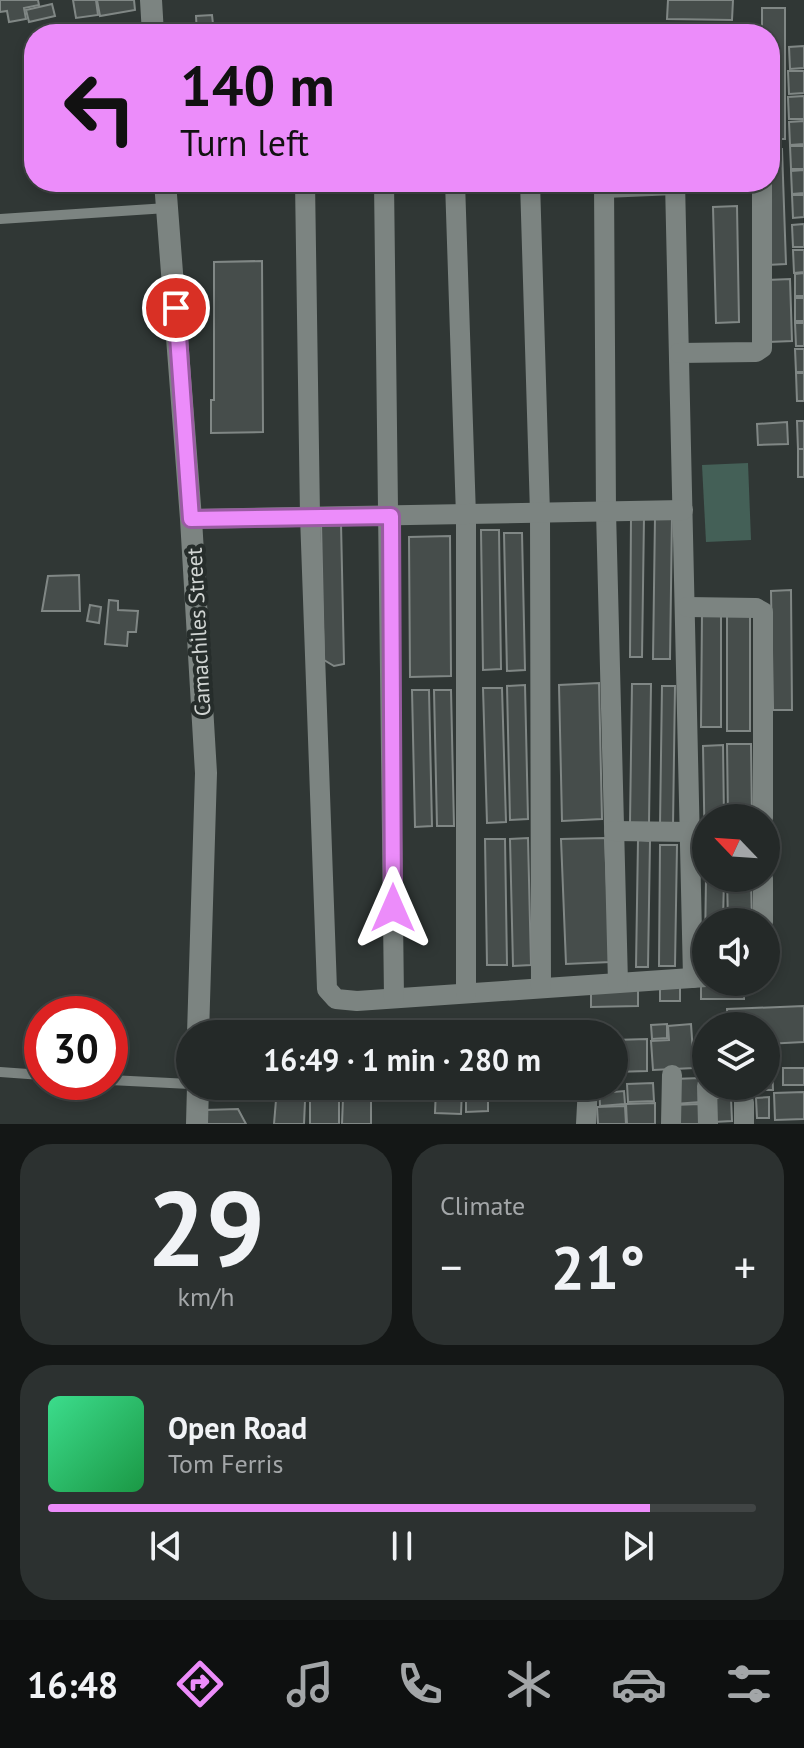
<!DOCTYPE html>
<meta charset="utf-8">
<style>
:root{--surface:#242928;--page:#2c3130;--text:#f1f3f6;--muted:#a3a6a8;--line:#414545;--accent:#ec8cfa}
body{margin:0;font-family:"PT Sans",sans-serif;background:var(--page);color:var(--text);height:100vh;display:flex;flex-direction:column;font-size:30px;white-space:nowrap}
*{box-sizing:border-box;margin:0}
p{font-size:26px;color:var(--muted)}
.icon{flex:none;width:44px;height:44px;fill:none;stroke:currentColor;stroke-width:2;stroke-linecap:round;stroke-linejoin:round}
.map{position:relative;height:1124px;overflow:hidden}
.sheet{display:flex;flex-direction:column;gap:20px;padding:20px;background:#141716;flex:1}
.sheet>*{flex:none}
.banner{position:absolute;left:24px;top:24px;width:756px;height:168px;border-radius:32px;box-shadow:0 4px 12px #0003,0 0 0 2px var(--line);background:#ec8cfa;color:#111;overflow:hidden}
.needle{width:52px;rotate:295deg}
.buttons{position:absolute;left:692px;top:804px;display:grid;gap:16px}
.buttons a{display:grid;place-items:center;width:88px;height:88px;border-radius:50%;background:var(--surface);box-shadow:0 4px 12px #0003,0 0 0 2px var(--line);font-size:40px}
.speed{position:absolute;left:24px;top:996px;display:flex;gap:16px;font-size:40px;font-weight:700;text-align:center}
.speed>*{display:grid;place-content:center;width:104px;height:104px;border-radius:50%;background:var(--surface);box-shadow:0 4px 12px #0003,0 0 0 2px var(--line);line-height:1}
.speed .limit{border:12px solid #d22;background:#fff;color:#111}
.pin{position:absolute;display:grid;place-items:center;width:68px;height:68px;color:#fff;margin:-34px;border:4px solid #fff;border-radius:50%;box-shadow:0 2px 8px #0007}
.me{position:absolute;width:88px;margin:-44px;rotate:0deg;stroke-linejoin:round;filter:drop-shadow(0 0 6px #0008)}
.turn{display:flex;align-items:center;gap:28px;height:168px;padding:0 24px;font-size:36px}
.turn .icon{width:104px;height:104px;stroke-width:2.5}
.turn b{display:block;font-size:56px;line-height:68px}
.big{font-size:60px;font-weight:700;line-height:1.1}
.sheet .tile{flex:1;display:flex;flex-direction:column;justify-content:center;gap:12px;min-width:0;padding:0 28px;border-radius:32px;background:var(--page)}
.sheet .dial{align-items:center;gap:0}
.dial b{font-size:104px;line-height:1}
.song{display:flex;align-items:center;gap:24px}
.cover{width:96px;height:96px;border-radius:12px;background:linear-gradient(135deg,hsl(150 70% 55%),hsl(140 70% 35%))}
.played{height:8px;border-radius:4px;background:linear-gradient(90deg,var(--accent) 85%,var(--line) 85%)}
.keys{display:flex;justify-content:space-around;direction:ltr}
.heat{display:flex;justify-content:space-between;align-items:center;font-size:44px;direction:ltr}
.sheet .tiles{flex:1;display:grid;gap:20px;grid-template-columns:1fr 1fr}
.tile:last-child{grid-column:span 2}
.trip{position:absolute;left:176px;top:1020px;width:452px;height:80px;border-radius:40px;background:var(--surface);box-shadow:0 4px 12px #0003,0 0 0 2px var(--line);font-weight:700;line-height:80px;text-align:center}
.dock{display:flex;height:128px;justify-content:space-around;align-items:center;background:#0e1010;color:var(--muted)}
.dock .icon{width:56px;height:56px}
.dock .on{color:var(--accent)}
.dock b{font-size:36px;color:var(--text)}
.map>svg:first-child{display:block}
.green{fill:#446057}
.building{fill:#464d4b;stroke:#808785;stroke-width:2}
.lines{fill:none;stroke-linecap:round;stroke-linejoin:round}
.service{stroke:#7c8481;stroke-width:10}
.minor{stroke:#7c8481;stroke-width:20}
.tertiary{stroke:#7c8481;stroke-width:22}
.route-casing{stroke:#995ba2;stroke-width:20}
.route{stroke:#ec8cfa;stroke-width:14}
.labels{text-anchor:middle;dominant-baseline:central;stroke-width:8;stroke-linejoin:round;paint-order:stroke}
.street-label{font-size:22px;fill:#d0d4d2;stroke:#262d2b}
</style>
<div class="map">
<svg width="804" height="1124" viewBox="0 0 804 1124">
<rect width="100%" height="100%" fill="#303735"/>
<polygon class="green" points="748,463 751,540 706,542 702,465"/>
<g class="building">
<polygon points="0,0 38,0 39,5 24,8 26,19 9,22 7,11 0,12"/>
<polygon points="73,0 96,0 98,15 76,18"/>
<polygon points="97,0 134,0 135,10 100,16"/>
<polygon points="668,0 733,0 732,20 667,19"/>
<polygon points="52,4 55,16 29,22 26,10"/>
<polygon points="762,8 785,8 785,139 770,139 770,34 762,34"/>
<polygon points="212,15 214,33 197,34 196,16"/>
<polygon points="804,46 804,68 790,69 789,47"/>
<polygon points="788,71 804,71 804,93 789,94"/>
<polygon points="804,96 804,119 789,119 788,97"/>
<polygon points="804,121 804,144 790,145 789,122"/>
<polygon points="790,146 804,146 804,169 791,169"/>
<polygon points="782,149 786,264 767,265 770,150"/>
<polygon points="804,170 804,193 792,194 791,171"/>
<polygon points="792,195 804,195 804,217 793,218"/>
<polygon points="737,206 739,322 716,323 713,207"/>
<polygon points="804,224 804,247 793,247 792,225"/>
<polygon points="793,250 804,250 804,272 794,273"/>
<polygon points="262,261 263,432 211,433 211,400 214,400 214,262"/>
<polygon points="804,273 804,296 795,296 795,274"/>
<polygon points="790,279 792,341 769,342 767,280"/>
<rect x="795" y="298" width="9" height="23"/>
<polygon points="795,323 804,323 804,346 796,346"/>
<polygon points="795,349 804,349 804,372 796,372"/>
<polygon points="796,373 804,373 804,401 797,401"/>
<polygon points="797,421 804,421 804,449 798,449"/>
<polygon points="787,422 788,444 758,445 757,424"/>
<rect x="798" y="449" width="6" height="28"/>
<polygon points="631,517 644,517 642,657 630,657"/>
<polygon points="655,517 672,517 670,659 653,659"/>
<polygon points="321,523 341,523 344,664 334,666 324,660"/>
<polygon points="481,530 499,530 501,669 483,670"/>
<polygon points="504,533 522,533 525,670 507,671"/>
<polygon points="450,536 451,676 410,677 409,537"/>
<polygon points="79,575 80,611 42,611 48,576"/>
<polygon points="791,590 792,710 773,710 771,591"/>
<polygon points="109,600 118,601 118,610 138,611 136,632 128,632 127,646 105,644"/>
<polygon points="90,605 101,607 99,623 87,621"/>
<rect x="727" y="613" width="23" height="118"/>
<polygon points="702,614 721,614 721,727 701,727"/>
<polygon points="599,683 602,819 562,821 559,685"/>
<polygon points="632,684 651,684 649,823 630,823"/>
<polygon points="525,685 528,819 510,820 507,686"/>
<polygon points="662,686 675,686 673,826 660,825"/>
<polygon points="483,688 502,688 506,822 487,823"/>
<polygon points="412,690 429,690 432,826 415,827"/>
<polygon points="434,690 451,690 454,826 437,826"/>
<polygon points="727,744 751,744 752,818 728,818"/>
<polygon points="723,745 724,818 706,818 705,859 703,746"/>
<polygon points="528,838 531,965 513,966 510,839"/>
<polygon points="605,838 610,962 566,964 561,839"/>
<polygon points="485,839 505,839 507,965 487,965"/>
<polygon points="638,840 650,841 648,967 636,967"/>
<polygon points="660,845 677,845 675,966 659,966"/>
<polygon points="706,878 724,878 723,922 706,922 705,945"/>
<polygon points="727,878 751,878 752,922 728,922"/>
<polygon points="701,981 744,982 744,999 701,999"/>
<rect x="660" y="985" width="20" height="16"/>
<polygon points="591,988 638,988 638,1006 591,1007"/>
<polygon points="804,1006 804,1042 766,1044 766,1026 728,1026 727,1009"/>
<polygon points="667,1024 667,1038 652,1039 651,1025"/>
<polygon points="691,1024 694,1068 653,1070 651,1041 669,1040 668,1026"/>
<polygon points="647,1039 647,1071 614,1072 614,1040"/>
<polygon points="766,1061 772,1061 773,1090 756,1090 756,1086 766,1086"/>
<rect x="783" y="1068" width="21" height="17"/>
<polygon points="700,1078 701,1102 674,1104 673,1079"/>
<polygon points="614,1083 614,1092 624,1091 625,1104 600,1106 599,1086 614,1086"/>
<polygon points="653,1083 654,1101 628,1102 627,1084"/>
<polygon points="436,1088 462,1089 461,1114 435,1113"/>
<polygon points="488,1091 488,1111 466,1112 466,1092"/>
<polygon points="310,1092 339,1093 339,1124 310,1124"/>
<polygon points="804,1092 804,1119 775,1120 774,1093"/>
<polygon points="769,1097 769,1118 757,1118 756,1098"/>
<polygon points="343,1098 371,1098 371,1124 342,1124"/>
<polygon points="713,1098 731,1098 732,1121 714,1122"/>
<polygon points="276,1100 305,1101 304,1124 274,1124"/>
<polygon points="655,1103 655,1124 627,1124 626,1104"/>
<polygon points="700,1104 701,1124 674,1124 673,1105"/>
<polygon points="625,1106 626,1124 598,1124 597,1107"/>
<polygon points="238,1109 246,1124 205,1124 204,1110"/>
</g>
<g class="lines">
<g class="service">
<polyline points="0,219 167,208"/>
<polyline points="438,1034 555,1026"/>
<polyline points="0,1072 42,1075"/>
<polyline points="110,1080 190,1084"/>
</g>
<g class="minor">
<polyline points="305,182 310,516 327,989 336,999 357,1001 706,977"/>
<polyline points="384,182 394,998"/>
<polyline points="455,182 466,516 466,993"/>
<polyline points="530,182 540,513 541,988"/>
<polyline points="604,182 606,511 618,983"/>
<polyline points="675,182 693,978"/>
<polyline points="604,188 675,185"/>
<polyline points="679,353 756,352 762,348 762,182"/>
<polyline points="191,519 683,510"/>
<polyline points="687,607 756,608 763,612 763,818"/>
<polyline points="614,831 691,832"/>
<polyline points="763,878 763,922"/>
<polyline points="707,1086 708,1124"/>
<polyline points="744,1102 744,1124"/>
<polyline points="586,1124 588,1086"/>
<polyline points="671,1124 672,1075"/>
</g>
<g class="tertiary">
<polyline points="151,0 153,34"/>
<polyline points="165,182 191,519 206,773 198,1034"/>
<polyline points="197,1124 198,1086"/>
</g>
</g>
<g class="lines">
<g class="route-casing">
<polyline id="route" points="176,308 191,519 391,516 393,908"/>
</g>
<use href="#route" class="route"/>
</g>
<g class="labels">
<g class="street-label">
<text transform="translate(198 632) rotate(-93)">Camachiles Street</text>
</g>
</g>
</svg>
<div class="buttons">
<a><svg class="needle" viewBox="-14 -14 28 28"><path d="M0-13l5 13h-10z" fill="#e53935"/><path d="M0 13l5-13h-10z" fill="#a3a6a8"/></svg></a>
<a><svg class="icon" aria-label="sound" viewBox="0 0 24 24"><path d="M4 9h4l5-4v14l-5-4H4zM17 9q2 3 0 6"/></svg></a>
<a><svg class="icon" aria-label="layers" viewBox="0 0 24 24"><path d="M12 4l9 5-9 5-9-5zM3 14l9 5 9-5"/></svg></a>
</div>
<div class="speed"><div class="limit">30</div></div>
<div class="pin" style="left:176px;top:308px;background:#d93025"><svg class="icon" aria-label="arrive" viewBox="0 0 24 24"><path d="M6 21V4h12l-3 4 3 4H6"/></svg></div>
<svg class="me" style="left:393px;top:908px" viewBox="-20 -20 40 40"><path d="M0-17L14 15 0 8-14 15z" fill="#ec8cfa" stroke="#fff" stroke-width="4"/></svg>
<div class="trip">16:49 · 1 min · 280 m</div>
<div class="banner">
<div class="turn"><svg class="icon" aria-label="left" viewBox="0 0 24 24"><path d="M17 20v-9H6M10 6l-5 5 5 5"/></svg><div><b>140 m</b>Turn left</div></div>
</div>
</div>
<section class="sheet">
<div class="tiles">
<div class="tile dial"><b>29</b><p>km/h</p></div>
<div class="tile"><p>Climate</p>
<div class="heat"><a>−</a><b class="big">21°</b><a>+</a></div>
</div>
<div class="tile">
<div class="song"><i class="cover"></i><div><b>Open Road</b><p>Tom Ferris</p></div></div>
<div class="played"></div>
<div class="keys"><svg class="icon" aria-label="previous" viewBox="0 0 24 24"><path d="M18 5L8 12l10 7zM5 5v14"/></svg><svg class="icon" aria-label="pause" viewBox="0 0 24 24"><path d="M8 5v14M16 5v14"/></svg><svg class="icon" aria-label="next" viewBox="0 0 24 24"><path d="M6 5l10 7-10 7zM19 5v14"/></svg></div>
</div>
</div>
</section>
<nav class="dock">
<b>16:48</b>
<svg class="icon on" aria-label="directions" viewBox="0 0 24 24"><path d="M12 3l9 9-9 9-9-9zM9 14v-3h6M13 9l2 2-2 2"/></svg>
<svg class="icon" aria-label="music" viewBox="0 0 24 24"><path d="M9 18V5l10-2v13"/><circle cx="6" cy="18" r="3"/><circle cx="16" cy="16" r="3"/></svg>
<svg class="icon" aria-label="phone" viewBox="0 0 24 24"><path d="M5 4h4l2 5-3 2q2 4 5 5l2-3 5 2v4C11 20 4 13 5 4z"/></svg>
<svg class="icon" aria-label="climate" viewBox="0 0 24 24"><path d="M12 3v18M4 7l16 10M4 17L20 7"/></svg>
<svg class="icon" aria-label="car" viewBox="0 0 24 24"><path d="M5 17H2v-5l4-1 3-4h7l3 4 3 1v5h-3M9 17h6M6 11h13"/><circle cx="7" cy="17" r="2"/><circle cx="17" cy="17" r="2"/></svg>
<svg class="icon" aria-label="filters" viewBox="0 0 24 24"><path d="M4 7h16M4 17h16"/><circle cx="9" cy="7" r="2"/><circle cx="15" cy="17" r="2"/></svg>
</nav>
